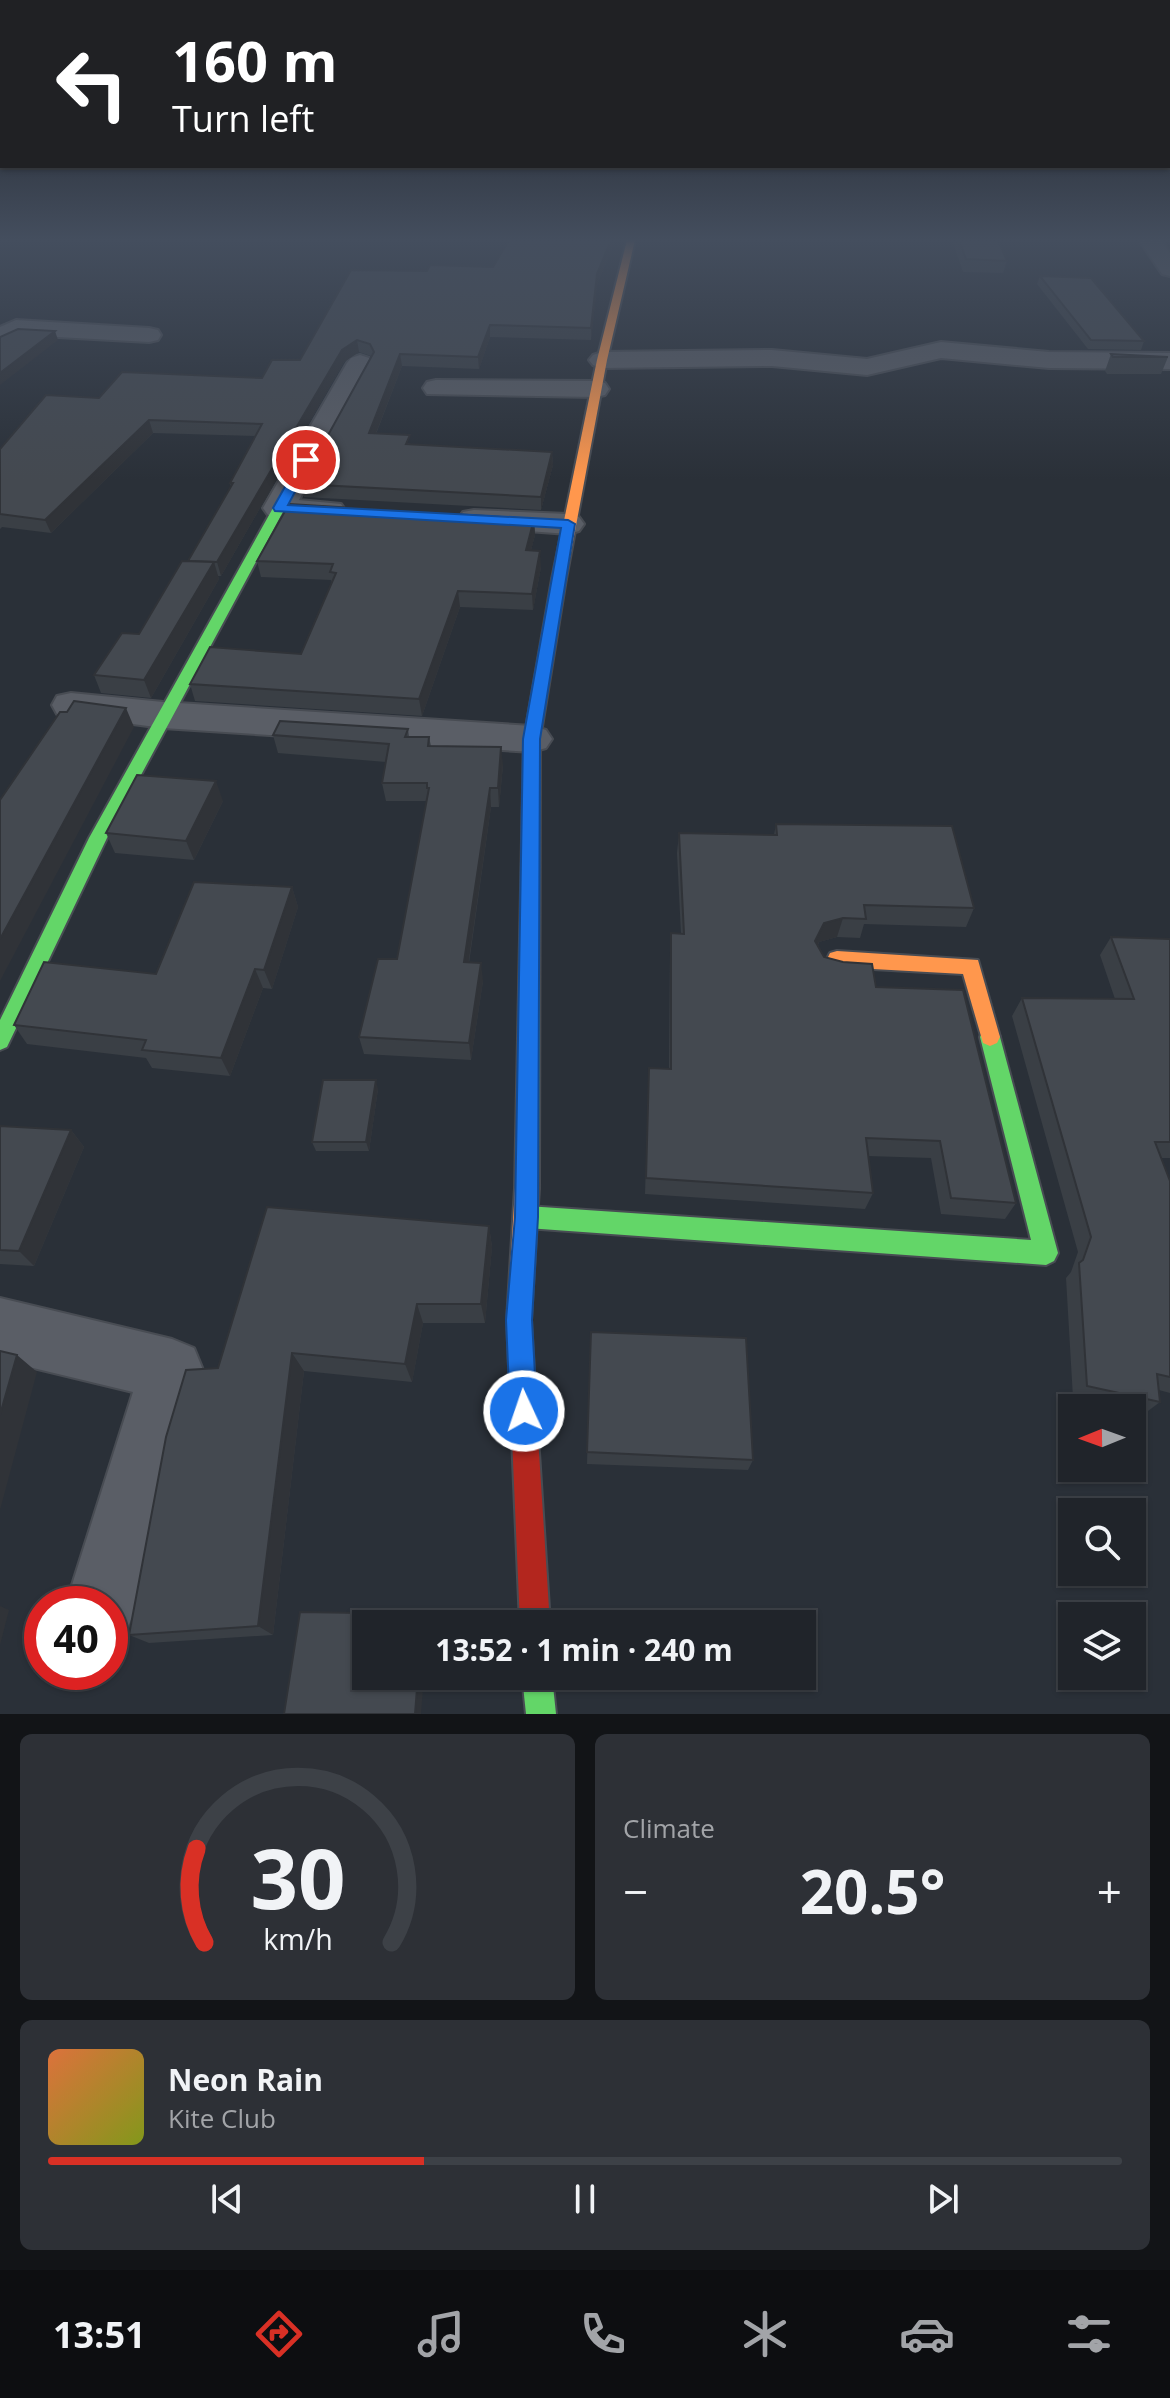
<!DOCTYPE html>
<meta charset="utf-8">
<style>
:root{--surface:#20242a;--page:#2d3036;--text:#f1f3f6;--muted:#a2a4a8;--line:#3d4147;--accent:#d93025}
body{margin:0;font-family:"Open Sans",sans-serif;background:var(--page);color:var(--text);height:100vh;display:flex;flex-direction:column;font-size:30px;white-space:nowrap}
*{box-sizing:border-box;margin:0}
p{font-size:26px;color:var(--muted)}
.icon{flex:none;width:44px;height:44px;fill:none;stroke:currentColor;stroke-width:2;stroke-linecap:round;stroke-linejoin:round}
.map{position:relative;height:1714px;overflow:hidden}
.panel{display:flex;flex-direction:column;gap:20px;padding:20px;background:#121417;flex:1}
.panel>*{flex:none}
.banner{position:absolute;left:0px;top:0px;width:1170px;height:168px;box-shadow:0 2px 6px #0004,0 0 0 2px var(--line);background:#202124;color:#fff;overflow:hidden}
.needle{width:52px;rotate:269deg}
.fabs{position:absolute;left:1058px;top:1394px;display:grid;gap:16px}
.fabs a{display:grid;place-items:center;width:88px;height:88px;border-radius:0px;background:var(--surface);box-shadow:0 2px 6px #0004,0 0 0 2px var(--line);font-size:40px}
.speed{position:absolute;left:24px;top:1586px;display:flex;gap:16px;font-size:40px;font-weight:700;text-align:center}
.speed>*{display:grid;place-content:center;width:104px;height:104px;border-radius:50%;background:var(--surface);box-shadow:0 2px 6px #0004,0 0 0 2px var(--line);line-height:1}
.speed .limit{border:12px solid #d22;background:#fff;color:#111}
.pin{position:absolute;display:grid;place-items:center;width:68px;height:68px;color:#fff;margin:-34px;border:4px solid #fff;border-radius:50%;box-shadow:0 2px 8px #0007}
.me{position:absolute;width:88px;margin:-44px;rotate:357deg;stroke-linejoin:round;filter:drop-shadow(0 0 6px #0008)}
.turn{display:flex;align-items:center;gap:28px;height:168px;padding:0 40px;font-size:36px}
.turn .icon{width:104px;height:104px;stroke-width:2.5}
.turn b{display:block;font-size:56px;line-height:68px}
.big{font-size:60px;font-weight:700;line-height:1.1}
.panel .widget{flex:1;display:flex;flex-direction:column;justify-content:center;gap:12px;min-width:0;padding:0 28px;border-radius:12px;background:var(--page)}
.panel .dial{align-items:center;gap:0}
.dial svg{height:208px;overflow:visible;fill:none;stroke:var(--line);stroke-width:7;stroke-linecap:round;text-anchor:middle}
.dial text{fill:var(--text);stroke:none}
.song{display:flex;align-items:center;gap:24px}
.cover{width:96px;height:96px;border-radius:12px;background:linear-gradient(135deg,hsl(20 70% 55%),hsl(70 70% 35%))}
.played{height:8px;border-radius:4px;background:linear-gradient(90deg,var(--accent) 35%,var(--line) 35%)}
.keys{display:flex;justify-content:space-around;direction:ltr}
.heat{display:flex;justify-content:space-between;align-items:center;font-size:44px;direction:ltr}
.panel .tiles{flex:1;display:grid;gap:20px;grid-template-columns:1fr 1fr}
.widget:last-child{grid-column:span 2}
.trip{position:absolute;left:352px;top:1610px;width:464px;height:80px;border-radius:0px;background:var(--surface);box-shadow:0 2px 6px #0004,0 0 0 2px var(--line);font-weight:700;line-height:80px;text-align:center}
.dock{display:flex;height:128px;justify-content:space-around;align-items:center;background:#0d0e11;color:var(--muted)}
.dock .icon{width:56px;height:56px}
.dock .selected{color:var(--accent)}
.dock b{font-size:36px;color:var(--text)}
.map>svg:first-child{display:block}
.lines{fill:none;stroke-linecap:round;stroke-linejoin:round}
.street-casing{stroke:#484c53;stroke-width:4}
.fast-casing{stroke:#484c53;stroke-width:4}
.slow-casing{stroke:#484c53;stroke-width:4}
.jam-casing{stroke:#484c53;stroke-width:4}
.street{fill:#5a5e66;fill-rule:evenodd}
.fast{fill:#63d668;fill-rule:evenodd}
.slow{fill:#ff974d;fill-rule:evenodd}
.jam{fill:#b3261e;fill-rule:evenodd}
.wall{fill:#3a3f45}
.shaded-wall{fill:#303338}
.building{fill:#444950;stroke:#303338;stroke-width:2}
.route{fill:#1a73e8;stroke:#114b97;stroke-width:2}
</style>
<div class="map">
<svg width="1170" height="1714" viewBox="0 0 1170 1714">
<rect width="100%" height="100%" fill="#2a3038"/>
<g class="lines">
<g class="street-casing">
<g id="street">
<polygon points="1139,240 1161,240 1170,253 1170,276 1162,274"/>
<polygon points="16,320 149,328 158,330 161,335 158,340 149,342 21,335 0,345 0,327"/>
<polygon points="941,342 1049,352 1170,353 1170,369 1049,368 941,358 867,375 772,366 602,368 593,365 589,360 593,355 602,352 772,350 867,359"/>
<polygon points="360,355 369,358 373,363 299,500 341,504 346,511 341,518 330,520 268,515 263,508 347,363 351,358"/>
<polygon points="436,380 596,381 605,383 609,389 605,395 596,397 427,394 423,388 427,382"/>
<polygon points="474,510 568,514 579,517 584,524 579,531 568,534 463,526 458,519 463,512"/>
<polygon points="71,693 163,702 532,726 546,730 552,739 546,748 532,752 163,728 57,714 52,705 57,696"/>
<polygon points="0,1298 172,1339 194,1348 203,1370 138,1604 127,1629 110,1636 110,1604 66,1604 133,1392 0,1360"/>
</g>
</g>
<g class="fast-casing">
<g id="fast">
<polygon points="279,504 285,508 107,838 7,1047 0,1050 0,1020 89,838 273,508"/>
<polygon points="559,575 566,579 540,739 539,1188 535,1196 527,1199 519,1196 515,1188 524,739 552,579"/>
<polygon points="990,1028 997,1031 1000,1037 1058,1253 1054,1261 1046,1265 527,1228 519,1225 515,1217 519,1209 527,1206 1031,1240 980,1037 983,1031"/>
<polygon points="522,1676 552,1676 556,1714 526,1714"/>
</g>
</g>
<g class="slow-casing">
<g id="slow">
<polygon points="627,240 635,240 607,360 566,579 559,583 552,579 597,360"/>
<polygon points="837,951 978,960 1000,1037 997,1043 990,1046 983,1043 963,974 837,967 830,965 827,959 830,953"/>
<polygon points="527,1177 535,1180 539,1188 531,1320 538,1437 534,1446 525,1450 516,1446 512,1437 507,1320 515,1188 519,1180"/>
</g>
</g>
<g class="jam-casing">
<polygon id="jam" points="525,1424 534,1428 538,1437 550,1624 520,1624 512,1437 516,1428"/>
</g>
<use href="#street" class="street"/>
<use href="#fast" class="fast"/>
<use href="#slow" class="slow"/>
<use href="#jam" class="jam"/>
</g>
<g class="wall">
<polygon points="509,240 615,240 597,285 591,340 490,337 479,369 402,366 376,434 411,444 552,452 553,465 541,510 304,497 301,484 371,356 359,352 344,362 221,576 218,576 219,579 151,698 101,693 94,675 139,634 188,561 231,487 230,483 255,436 153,433 51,533 2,527 0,529 0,449 99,398 262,378 300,360 427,271 493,267"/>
<polygon points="952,240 998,240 1007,261 1003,273 963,272"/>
<polygon points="1040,276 1144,341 1141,350 1088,349 1037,284"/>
<polygon points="1111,354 1168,357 1161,374 1107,374 1105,371"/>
<polygon points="534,519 535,535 531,550 541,567 533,610 460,607 422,716 195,701 190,684 301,654 332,583 331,580 261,577 257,561"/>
<polygon points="408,729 409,737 429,737 431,746 503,765 499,807 491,807 469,963 483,981 471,1060 364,1054 359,1037 397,959 427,801 386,801 382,783 386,762 278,753 273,735"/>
<polygon points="223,801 194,860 115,853 106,833"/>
<polygon points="776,824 974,908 966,927 864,924 860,938 837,937 819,942 818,945 824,957 876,987 1016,1203 1005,1219 941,1214 931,1158 868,1156 873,1193 865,1209 645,1194 649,1068 669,1069 670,952 671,933 681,934 677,853 679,833 774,835"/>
<polygon points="292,887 298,907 272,989 263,988 230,1076 152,1068 146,1058 27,1044 14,1025 156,974"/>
<polygon points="1111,937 1170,939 1170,1158 1161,1158 1170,1181 1170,1393 1159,1390 1160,1402 1144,1414 1132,1411 1132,1408 1117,1408 1073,1398 1066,1278 1071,1272 1078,1252 1012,1016 1022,998 1115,999 1100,955"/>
<polygon points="378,1089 369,1151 316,1151 312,1142"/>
<polygon points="0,1126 71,1130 84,1147 34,1266 0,1264"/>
<polygon points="489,1226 492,1247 485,1323 423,1323 412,1382 304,1371 273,1635 149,1643 129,1635 218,1368"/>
<polygon points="591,1332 753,1460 748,1470 587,1464"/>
</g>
<g class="shaded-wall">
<polygon points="611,240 615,240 597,285 591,340 591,328 597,274"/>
<polygon points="490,325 490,337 479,369 478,357"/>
<polygon points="55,331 58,340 0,385 0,373"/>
<polygon points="357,340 359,352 344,362 221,576 217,562 342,350"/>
<polygon points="400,354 402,366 371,446 369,433"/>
<polygon points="149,420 153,433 51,533 45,520"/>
<polygon points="552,452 553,465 541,510 541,497"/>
<polygon points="534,519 535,535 527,566 526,550"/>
<polygon points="540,551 541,567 533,610 532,594"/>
<polygon points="214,562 219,579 151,698 144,680"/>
<polygon points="458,591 460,607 422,716 419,699"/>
<polygon points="126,708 134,727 0,981 0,939"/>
<polygon points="501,747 503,765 499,807 498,788"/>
<polygon points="216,781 223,801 194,860 186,841"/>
<polygon points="490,788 491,807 466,980 464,962"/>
<polygon points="292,887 298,907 272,989 264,970"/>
<polygon points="843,918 837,937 819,942 810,960 815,941 824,923"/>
<polygon points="481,963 483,981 471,1060 469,1043"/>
<polygon points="255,969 263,988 230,1076 221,1058"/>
<polygon points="376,1080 378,1089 369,1151 366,1142"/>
<polygon points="71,1130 84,1147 34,1266 19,1251"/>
<polygon points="489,1226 492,1247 485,1323 481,1304"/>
<polygon points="417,1304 423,1323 412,1382 405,1364"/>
<polygon points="292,1353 304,1371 273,1635 258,1626"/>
<polygon points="17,1355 37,1372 0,1510 0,1415"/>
<polygon points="0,1606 9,1610 0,1645"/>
<polygon points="424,1614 429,1621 429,1624 423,1624"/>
<polygon points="418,1676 424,1676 421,1714 415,1714"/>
</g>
<g class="building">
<polygon points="509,240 611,240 597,274 591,328 490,325 478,357 400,354 369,433 410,435 406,444 552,452 541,497 301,484 374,352 370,344 357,340 342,350 217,562 188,561 233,483 230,483 262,424 149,420 45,520 0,514 0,449 46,395 99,398 122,372 262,378 272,360 300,360 351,270 427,271 430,265 493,267"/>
<polygon points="959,240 998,240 1007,261 966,259"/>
<polygon points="1040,276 1091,278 1144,341 1091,340"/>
<polygon points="18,329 55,331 0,373 0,337"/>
<polygon points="1111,354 1168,357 1113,357"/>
<polygon points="289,504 534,519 526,550 540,551 532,594 458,591 419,699 190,684 210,647 301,654 336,573 330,572 333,564 257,561"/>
<polygon points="182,561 214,562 144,680 94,675 122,633 139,634"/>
<polygon points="74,701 126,708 0,939 0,800 60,712 67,712"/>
<polygon points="280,721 408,729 405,737 429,737 428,746 501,747 498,788 490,788 464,962 481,963 469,1043 359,1037 378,959 397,959 429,788 427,788 427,783 382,783 389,744 273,735"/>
<polygon points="137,775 216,781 186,841 106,833"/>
<polygon points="776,824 952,826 974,908 864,905 866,919 843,918 824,923 815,941 824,957 843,962 872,964 876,987 963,990 1016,1203 951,1198 940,1141 866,1138 873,1193 646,1178 649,1068 671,1069 671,933 684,934 679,833 777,835"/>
<polygon points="194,882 292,887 264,970 255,969 221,1058 142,1050 146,1040 14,1025 44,962 156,974"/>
<polygon points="1111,937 1170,939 1170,1142 1155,1142 1170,1181 1170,1377 1157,1374 1160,1402 1087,1386 1079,1263 1083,1260 1091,1237 1022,998 1134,999"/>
<polygon points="323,1080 376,1080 366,1142 312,1142"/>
<polygon points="0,1126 71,1130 19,1251 0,1250"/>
<polygon points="267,1207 489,1226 481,1304 417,1304 405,1364 292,1353 258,1626 129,1635 166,1437 186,1370 218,1368"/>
<polygon points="591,1332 746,1338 753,1460 587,1452"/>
<polygon points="0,1351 17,1355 0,1415"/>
<polygon points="300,1612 424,1614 423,1624 366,1624 366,1676 418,1676 415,1714 284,1714"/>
</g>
<linearGradient id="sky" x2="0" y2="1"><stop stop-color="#171a1f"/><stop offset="0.5" stop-color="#444e5e"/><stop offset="1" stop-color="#444e5e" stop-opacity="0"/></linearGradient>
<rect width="1170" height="480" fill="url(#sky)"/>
<polygon class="route" points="306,456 312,460 288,505 568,520 575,524 540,739 538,1217 532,1320 537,1411 533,1420 524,1424 514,1420 510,1411 506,1320 515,1217 523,739 561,528 275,511 273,508 300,460"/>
</svg>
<div class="fabs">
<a><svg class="needle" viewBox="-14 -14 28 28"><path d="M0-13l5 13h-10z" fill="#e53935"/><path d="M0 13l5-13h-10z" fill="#a2a4a8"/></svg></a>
<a><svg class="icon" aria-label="search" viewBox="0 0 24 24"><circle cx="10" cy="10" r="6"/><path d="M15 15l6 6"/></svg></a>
<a><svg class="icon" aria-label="layers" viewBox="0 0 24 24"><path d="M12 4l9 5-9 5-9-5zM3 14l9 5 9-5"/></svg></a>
</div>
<div class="speed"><div class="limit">40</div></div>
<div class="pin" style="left:306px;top:460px;background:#d93025"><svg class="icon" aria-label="arrive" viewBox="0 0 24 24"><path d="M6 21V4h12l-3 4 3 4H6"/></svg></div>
<svg class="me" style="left:524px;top:1411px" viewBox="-20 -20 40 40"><circle r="17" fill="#1a73e8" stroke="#fff" stroke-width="3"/><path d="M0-11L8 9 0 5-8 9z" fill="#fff"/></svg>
<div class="trip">13:52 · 1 min · 240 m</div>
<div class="banner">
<div class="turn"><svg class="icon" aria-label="left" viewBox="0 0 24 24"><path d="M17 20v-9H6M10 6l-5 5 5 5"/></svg><div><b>160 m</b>Turn left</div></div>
</div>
</div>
<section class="panel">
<div class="tiles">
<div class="widget dial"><svg viewBox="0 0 100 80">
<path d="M14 69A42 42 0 1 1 86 69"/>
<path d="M14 69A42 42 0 0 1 11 33" stroke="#d93025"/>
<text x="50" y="56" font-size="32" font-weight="700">30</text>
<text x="50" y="72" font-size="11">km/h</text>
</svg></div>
<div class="widget"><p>Climate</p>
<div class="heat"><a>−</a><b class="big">20.5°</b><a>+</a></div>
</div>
<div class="widget">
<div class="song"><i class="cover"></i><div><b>Neon Rain</b><p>Kite Club</p></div></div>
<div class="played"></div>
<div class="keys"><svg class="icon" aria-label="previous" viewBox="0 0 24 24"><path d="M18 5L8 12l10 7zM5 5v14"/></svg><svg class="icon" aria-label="pause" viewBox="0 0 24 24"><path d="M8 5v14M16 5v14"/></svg><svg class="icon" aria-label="next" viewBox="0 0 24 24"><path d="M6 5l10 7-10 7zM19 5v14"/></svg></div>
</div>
</div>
</section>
<nav class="dock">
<b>13:51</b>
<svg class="icon selected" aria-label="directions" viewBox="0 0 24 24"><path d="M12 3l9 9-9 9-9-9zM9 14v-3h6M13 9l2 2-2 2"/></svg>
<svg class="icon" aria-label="music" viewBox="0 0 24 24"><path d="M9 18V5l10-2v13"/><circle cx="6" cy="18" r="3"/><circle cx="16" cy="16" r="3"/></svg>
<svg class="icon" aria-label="phone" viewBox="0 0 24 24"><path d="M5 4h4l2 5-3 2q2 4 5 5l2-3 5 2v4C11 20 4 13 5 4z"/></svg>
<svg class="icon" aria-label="climate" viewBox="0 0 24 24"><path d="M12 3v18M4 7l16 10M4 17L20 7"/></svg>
<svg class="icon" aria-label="car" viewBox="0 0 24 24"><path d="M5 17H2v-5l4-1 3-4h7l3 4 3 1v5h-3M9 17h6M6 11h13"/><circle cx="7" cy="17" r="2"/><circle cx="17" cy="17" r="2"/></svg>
<svg class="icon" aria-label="filters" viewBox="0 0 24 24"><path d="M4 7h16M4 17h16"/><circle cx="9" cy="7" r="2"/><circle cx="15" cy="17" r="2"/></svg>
</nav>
